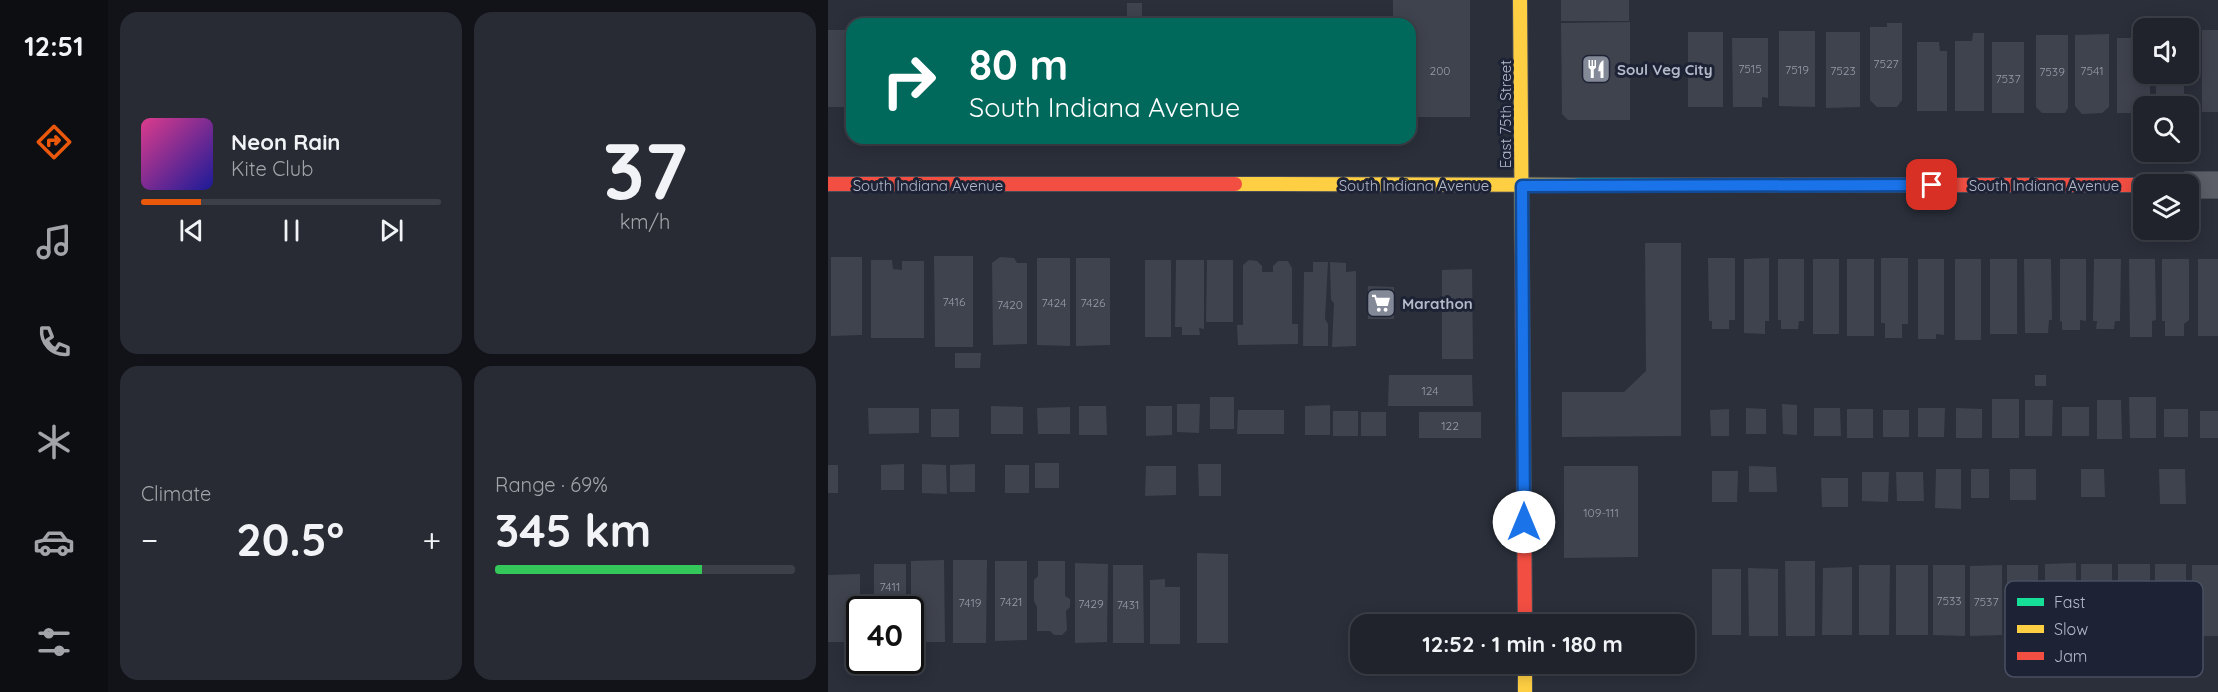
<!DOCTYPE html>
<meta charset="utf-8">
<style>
:root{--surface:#20232c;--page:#282b34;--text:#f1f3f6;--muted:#a2a4a9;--line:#3d4048;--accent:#ea580c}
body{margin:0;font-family:Quicksand,sans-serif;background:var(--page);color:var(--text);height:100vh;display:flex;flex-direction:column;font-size:22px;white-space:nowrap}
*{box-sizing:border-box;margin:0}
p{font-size:20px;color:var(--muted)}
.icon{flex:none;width:33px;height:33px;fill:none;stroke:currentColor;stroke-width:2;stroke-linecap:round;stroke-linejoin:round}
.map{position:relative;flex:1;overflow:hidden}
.sheet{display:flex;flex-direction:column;gap:12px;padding:12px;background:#121318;width:720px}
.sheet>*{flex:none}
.guide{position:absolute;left:18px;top:18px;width:570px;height:126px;border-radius:18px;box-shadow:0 3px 15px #0003,0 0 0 2px var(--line);background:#00695c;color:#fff;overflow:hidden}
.tools{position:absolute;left:1305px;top:18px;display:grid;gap:12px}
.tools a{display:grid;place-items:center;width:66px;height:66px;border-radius:12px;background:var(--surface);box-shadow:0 3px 15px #0003,0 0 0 2px var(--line);font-size:30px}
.speed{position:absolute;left:18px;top:596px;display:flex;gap:12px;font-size:30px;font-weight:700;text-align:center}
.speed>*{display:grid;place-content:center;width:78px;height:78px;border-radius:50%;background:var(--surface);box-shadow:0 3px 15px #0003,0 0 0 2px var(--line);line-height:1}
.speed .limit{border:3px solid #111;border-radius:9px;background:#fff;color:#111}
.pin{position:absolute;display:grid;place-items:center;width:51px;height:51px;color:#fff;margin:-26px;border-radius:12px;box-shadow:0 3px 9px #0006}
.me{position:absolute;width:66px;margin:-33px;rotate:0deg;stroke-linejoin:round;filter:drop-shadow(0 0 4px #0008)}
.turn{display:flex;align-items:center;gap:21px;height:126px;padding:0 24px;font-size:27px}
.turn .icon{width:78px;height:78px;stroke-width:2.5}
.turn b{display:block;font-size:42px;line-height:51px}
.big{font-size:45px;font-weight:800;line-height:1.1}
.sheet .widget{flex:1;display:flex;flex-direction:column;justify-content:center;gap:9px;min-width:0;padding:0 21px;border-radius:18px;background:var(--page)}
.sheet .dial{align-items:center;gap:0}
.dial b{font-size:78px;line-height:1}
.song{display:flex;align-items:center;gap:18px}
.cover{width:72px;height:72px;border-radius:9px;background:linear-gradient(135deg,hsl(330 70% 55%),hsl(240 70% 35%))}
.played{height:6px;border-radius:3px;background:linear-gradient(90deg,var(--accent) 20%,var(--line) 20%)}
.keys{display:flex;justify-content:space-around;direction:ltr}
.heat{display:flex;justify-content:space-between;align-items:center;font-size:33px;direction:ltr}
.charge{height:9px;border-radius:4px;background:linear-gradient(90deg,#34c759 69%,var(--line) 0)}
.sheet .tiles{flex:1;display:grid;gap:12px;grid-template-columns:repeat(2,1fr)}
.trip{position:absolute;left:522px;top:614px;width:345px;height:60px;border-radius:18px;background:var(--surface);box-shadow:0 3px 15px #0003,0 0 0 2px var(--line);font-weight:800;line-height:60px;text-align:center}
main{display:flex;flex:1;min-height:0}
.menu{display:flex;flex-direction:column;width:108px;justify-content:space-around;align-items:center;background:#0d0e12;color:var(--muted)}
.menu .icon{width:42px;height:42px}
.menu .on{color:var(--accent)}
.menu b{font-size:27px;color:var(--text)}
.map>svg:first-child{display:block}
.building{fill:#3f434e}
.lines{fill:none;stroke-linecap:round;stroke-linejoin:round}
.street-casing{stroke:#484c56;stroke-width:28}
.fast-casing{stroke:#484c56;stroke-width:16}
.slow-casing{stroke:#484c56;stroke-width:16}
.jam-casing{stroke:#484c56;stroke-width:16}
.street{stroke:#5b5e67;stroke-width:26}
.fast{stroke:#16e098;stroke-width:14}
.slow{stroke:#ffcf43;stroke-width:14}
.jam{stroke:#f24e42;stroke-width:14}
.route-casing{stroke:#114b97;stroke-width:15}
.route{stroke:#1a73e8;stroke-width:10}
.labels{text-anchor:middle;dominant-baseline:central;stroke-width:6;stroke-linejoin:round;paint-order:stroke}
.number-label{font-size:12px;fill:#979cab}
.poi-label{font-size:15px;font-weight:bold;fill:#b4baca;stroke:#1d2335;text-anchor:start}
.street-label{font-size:15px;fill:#b4baca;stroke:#1d2335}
.key{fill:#1d2335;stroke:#4a5062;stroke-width:1.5}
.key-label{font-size:16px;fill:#b4baca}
</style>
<main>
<nav class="menu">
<b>12:51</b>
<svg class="icon on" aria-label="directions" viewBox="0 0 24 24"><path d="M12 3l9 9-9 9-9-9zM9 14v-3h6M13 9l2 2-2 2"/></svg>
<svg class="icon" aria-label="music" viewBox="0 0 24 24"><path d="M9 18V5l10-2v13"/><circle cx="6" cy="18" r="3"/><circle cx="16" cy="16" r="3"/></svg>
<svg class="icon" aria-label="phone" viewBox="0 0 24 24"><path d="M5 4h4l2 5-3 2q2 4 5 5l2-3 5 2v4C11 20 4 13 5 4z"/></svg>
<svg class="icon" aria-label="climate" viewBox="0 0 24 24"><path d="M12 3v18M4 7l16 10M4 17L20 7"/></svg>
<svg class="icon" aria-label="car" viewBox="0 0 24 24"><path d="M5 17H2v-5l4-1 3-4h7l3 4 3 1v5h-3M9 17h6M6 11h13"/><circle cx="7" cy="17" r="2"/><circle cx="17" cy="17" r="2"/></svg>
<svg class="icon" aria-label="filters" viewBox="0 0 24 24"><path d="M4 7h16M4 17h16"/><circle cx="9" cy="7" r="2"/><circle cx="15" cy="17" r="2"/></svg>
</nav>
<section class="sheet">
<div class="tiles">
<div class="widget">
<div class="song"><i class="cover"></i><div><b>Neon Rain</b><p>Kite Club</p></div></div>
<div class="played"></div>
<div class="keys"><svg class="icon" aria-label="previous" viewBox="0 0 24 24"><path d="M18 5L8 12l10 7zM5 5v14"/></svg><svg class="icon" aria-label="pause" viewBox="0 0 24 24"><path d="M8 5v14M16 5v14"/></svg><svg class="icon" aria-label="next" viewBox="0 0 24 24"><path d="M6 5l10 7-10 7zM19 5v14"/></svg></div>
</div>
<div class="widget dial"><b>37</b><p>km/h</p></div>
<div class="widget"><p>Climate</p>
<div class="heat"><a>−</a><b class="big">20.5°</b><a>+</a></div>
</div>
<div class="widget"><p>Range · 69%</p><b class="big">345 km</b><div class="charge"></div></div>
</div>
</section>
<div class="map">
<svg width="1390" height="692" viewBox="0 0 1390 692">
<rect width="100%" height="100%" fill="#2a2f3a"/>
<g class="building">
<polygon points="565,0 642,0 642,117 582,117 582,24 565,24"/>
<rect x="733" y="0" width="68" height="21"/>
<rect x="299" y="3" width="15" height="19"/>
<rect x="163" y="20" width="28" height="4"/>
<polygon points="802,22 802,120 740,120 734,114 733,23"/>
<polygon points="1059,23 1074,23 1074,100 1069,107 1049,107 1042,100 1042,27 1059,27"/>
<rect x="0" y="30" width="24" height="77"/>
<rect x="1374" y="30" width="16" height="82"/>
<polygon points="951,31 987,31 987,107 951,106"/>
<rect x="860" y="32" width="35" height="75"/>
<polygon points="998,32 1032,32 1032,107 998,108"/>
<polygon points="1145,33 1156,33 1156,111 1127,111 1127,41 1144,41"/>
<polygon points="1281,34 1281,107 1274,113 1254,114 1247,106 1247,35"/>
<polygon points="1208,35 1240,35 1240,108 1237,113 1214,113 1208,107"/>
<polygon points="904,38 940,38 940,98 934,97 934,107 905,107"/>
<polygon points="1289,38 1316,38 1316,74 1322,74 1322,106 1316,106 1316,113 1289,113"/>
<polygon points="1089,42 1111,42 1112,51 1119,51 1119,111 1089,111"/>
<rect x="1164" y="42" width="32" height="71"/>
<polygon points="1328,74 1356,74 1356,106 1340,106 1340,101 1328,101"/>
<polygon points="817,243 853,243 853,436 734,437 734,392 796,392 818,371"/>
<polygon points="106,256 145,256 145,347 107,347"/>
<polygon points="3,257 34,257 34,335 3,336"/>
<polygon points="172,257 186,258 189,263 199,263 199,344 165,345 164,263"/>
<polygon points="209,258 242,258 242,346 209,345"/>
<polygon points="248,258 282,258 282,345 248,346"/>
<polygon points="880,258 907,258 907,320 901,320 901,329 884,329 884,321 881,321"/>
<polygon points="941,258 941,321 937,321 937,334 916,333 916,259"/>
<polygon points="1053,258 1080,258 1080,324 1074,324 1074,338 1057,338 1057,323 1053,323"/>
<polygon points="950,259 976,259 976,321 971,321 970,329 953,329 953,320 950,320"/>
<rect x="985" y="259" width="26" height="75"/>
<rect x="1019" y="259" width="27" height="77"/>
<polygon points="1090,259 1116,259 1116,335 1108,334 1108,339 1090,339"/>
<rect x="1127" y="259" width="26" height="81"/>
<rect x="1162" y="259" width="27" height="75"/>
<polygon points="1196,259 1223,259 1224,320 1221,320 1220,333 1197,333"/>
<polygon points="1232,259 1258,259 1258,321 1252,320 1252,330 1234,330 1234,321 1232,322"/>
<polygon points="1266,259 1293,259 1292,321 1287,321 1286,329 1268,329 1269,321 1265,321"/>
<polygon points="1301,259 1327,259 1328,320 1324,321 1324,337 1302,337"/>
<polygon points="1334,259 1361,259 1361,320 1356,324 1356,336 1337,336 1337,321 1334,321"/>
<rect x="1370" y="259" width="20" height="77"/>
<polygon points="43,260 64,260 65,269 74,270 74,261 96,261 96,338 43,338"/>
<rect x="317" y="260" width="26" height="77"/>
<polygon points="348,260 376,260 376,329 371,328 372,335 354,335 354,327 347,327"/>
<polygon points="379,260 405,260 405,322 378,322"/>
<polygon points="421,260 429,261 434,266 434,272 445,272 445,266 450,261 460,261 464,268 464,324 470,324 470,344 410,345 409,325 415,325 415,265"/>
<polygon points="485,262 500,262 497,319 500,324 500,346 475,346 476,272 485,272"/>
<polygon points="502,262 518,263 518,272 528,271 528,346 504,347 506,303 503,300"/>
<polygon points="644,269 645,359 614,359 614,270"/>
<polygon points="540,286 566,287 566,319 540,319"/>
<polygon points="127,353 153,353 152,368 127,368"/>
<polygon points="561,375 644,375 645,406 560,406"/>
<rect x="1207" y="375" width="11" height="11"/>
<rect x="382" y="397" width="24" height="32"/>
<polygon points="1301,397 1328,397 1328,438 1302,438"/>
<rect x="1164" y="399" width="27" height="39"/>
<polygon points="1197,400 1225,400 1224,436 1197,436"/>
<polygon points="1269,400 1293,400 1294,439 1269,439"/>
<polygon points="349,404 372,404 371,433 349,432"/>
<polygon points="954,404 969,405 969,435 955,434"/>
<polygon points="502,405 502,435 477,435 477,406"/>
<polygon points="163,406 195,407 195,434 163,434"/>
<polygon points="251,406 278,406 279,435 251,435"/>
<polygon points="318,406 344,406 344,435 318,436"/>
<polygon points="242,407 242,434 210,434 209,408"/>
<rect x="1234" y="407" width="27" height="29"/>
<polygon points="40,408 91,408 91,433 41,434"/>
<polygon points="918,408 938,409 938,434 918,434"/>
<polygon points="986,408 1012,408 1013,436 986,436"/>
<polygon points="1090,408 1117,408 1116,437 1090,437"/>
<polygon points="1128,408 1154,409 1154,438 1128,438"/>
<rect x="103" y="409" width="28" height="28"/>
<polygon points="901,409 901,436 883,436 882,410"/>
<rect x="1019" y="409" width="26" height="29"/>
<rect x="1336" y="409" width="24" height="28"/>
<polygon points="410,410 456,410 456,434 409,434"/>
<rect x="1055" y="410" width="26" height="27"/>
<rect x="505" y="411" width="25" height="25"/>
<rect x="1372" y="411" width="18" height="27"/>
<rect x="533" y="412" width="25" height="24"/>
<rect x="591" y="412" width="62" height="26"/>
<rect x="207" y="463" width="24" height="25"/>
<polygon points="76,464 76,490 53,490 53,465"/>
<polygon points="94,464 118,465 119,494 94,493"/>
<polygon points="147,464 147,492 122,492 122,465"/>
<polygon points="370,464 393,464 393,496 371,496"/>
<rect x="0" y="465" width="10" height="28"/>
<rect x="177" y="465" width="24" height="28"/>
<polygon points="318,466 348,466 348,495 317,496"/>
<polygon points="736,466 810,466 810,557 736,558"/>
<polygon points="921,466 948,467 949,492 921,492"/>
<polygon points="1108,469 1133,469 1133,509 1107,508"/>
<rect x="1143" y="469" width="18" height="29"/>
<rect x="1182" y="469" width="26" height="31"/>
<polygon points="1253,469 1276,469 1277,497 1253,497"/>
<polygon points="1331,469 1357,469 1358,504 1332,504"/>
<polygon points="884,471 910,471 909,502 884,502"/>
<polygon points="1034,472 1061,472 1060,502 1034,501"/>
<polygon points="1068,472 1095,472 1096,501 1069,501"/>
<polygon points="993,478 1020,478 1020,507 994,507"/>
<polygon points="369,553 400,554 400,643 369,643"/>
<polygon points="116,560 117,642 83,642 83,561"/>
<polygon points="125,560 159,560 158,643 125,643"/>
<polygon points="167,561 199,561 199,640 167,641"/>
<polygon points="210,561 237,561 237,596 242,599 242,607 238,611 239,630 234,635 226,635 222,631 209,631 209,607 206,601 206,580 210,576"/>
<polygon points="957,561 987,561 987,636 958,636"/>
<polygon points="247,563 280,564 279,642 247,643"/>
<polygon points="1248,563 1248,636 1217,636 1217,564"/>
<rect x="46" y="564" width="32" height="45"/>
<rect x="1253" y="564" width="31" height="72"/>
<rect x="1290" y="564" width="32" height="72"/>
<rect x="1327" y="564" width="31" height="72"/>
<polygon points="285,565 315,565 316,643 285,643"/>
<polygon points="1031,565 1062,565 1061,635 1031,635"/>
<rect x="1068" y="565" width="32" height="70"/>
<polygon points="1105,565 1137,565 1137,636 1105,635"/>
<polygon points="1174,565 1174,635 1142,636 1142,566"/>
<rect x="1179" y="565" width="31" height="71"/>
<rect x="1364" y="565" width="26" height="71"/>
<polygon points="1024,567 1024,635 994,635 995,568"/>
<polygon points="920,568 950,569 950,636 921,636"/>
<rect x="884" y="569" width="29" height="66"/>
<polygon points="32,574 32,642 0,642 0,575"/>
<polygon points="337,579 337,587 352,587 352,644 322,644 322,580"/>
</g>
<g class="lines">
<g class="street-casing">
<polyline id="street" points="1360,185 1390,185"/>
</g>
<g class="fast-casing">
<polyline id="fast" points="746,185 1025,185"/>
</g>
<g class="slow-casing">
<g id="slow">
<polyline points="692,0 694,256"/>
<polyline points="407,184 746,185"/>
<polyline points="697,663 697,692"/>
</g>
</g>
<g class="jam-casing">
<g id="jam">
<polyline points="0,184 407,184"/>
<polyline points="1025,185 1316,185"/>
<polyline points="694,256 697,624"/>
</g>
</g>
<use href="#street" class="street"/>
<use href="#fast" class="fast"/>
<use href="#slow" class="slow"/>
<use href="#jam" class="jam"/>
</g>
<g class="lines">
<g class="route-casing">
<polyline id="route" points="696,522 694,186 1104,185"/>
</g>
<use href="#route" class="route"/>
</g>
<defs>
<g id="restaurant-square" transform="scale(1.5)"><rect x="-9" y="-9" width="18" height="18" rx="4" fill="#848998" stroke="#1d2335"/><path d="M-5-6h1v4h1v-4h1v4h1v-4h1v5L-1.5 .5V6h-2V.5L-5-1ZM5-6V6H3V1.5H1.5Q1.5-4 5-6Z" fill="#fff"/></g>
<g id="supermarket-square" transform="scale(1.5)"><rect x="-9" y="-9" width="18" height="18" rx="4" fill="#848998" stroke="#1d2335"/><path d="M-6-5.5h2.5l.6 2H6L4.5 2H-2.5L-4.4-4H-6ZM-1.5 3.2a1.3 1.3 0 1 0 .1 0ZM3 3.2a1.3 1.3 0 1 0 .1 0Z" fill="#fff"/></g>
</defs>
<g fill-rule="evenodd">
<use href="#restaurant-square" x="768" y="69"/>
<use href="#supermarket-square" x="553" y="303"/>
</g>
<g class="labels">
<g class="number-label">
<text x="1058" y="63">7527</text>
<text x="922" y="68">7515</text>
<text x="969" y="69">7519</text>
<text x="612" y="70">200</text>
<text x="1015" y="70">7523</text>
<text x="1264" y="70">7541</text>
<text x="1224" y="71">7539</text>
<text x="1180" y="78">7537</text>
<text x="126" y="301">7416</text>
<text x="226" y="302">7424</text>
<text x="265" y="302">7426</text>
<text x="182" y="304">7420</text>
<text x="602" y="390">124</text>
<text x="622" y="425">122</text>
<text x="773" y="512">109-111</text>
<text x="62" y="586">7411</text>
<text x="1121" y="600">7533</text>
<text x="183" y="601">7421</text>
<text x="1158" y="601">7537</text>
<text x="142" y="602">7419</text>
<text x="263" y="603">7429</text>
<text x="300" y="604">7431</text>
</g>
<g class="poi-label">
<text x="789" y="69">Soul Veg City</text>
<text x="574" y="303">Marathon</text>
</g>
<g class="street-label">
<text transform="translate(677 114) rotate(-90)">East 75th Street</text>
<text x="100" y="185">South Indiana Avenue</text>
<text x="586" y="185">South Indiana Avenue</text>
<text x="1216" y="185">South Indiana Avenue</text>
</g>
</g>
<rect x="1177" y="581" width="198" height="96" rx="9" class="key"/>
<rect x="1189" y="598" width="27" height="8" fill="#16e098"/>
<rect x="1189" y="625" width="27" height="8" fill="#ffcf43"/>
<rect x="1189" y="652" width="27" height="8" fill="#f24e42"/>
<g class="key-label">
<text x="1226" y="608">Fast</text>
<text x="1226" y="635">Slow</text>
<text x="1226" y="662">Jam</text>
</g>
</svg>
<div class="tools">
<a><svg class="icon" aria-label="sound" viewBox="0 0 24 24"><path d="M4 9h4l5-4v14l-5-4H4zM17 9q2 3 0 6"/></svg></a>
<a><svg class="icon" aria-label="search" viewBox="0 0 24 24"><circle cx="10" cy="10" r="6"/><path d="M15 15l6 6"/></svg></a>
<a><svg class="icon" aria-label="layers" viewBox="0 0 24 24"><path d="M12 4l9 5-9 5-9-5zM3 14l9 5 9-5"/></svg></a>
</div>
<div class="speed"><div class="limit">40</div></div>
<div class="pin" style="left:1104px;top:185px;background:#d93025"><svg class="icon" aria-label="arrive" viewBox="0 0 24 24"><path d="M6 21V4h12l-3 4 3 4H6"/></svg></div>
<svg class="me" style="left:696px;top:522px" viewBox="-20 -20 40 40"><circle r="19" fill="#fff"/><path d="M0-13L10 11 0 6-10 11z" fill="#1a73e8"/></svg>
<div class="trip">12:52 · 1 min · 180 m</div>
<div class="guide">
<div class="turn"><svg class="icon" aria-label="right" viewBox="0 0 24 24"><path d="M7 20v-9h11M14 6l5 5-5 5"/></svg><div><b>80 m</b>South Indiana Avenue</div></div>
</div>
</div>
</main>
